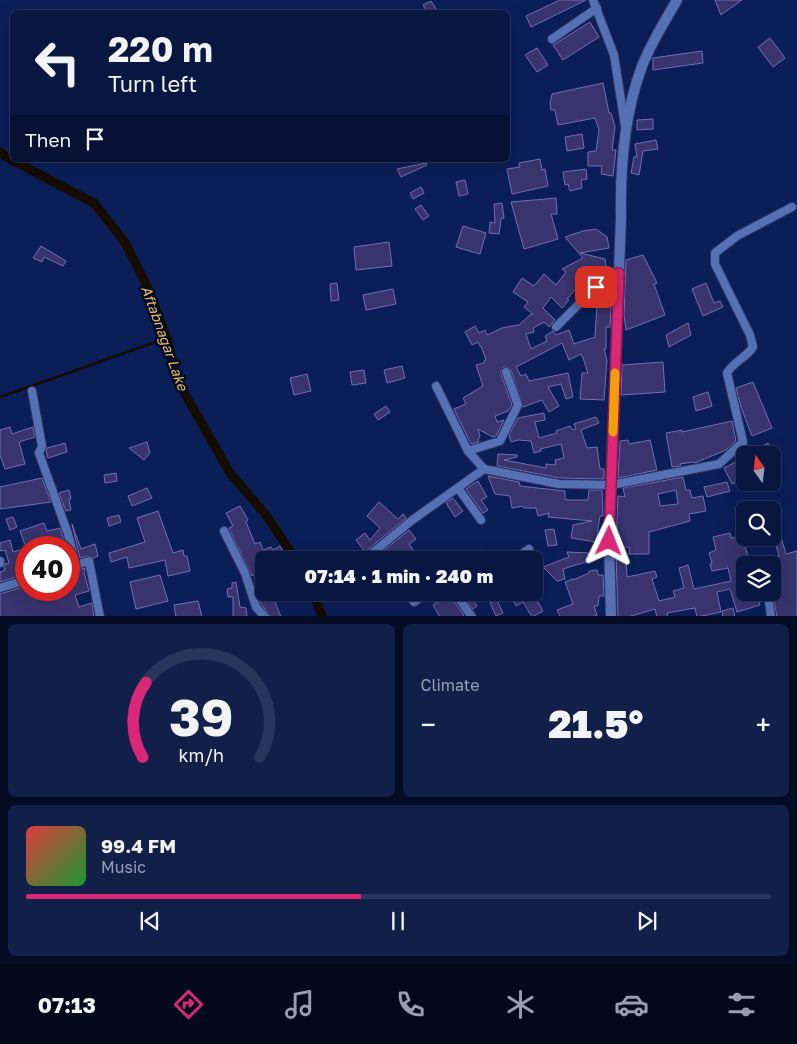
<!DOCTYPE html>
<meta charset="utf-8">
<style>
:root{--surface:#081642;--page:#111f49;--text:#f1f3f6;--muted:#989fb2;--line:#29355b;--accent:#db2777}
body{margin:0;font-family:"Golos Text",sans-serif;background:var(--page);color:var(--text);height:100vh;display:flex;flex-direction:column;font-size:19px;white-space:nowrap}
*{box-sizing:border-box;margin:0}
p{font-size:16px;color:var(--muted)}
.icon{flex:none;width:28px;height:28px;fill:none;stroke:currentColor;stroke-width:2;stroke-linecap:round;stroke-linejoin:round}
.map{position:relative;height:616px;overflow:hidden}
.sheet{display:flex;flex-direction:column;gap:8px;padding:8px;background:#040c24;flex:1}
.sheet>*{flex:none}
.guide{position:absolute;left:10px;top:10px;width:500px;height:152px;border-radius:8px;box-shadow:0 5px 20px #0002,0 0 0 1px var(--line);background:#081642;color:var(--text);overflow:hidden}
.needle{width:32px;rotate:346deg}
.tools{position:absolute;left:736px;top:446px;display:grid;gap:10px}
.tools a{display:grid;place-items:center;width:45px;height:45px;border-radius:8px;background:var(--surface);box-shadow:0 5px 20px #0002,0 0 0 1px var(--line);font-size:25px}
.speed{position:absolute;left:15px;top:536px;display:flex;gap:10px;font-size:25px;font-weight:700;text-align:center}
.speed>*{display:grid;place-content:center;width:65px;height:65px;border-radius:50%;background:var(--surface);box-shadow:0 5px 20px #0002,0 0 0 1px var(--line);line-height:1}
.speed .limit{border:8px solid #d22;background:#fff;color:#111}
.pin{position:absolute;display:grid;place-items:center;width:42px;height:42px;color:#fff;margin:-21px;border-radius:10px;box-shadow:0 2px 8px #0006}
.me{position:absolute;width:55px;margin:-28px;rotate:2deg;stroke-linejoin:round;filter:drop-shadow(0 0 4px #0008)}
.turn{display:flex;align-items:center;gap:18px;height:105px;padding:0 15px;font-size:22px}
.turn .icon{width:65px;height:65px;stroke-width:2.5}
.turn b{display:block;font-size:35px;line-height:42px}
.then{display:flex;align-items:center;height:48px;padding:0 15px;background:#0003;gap:10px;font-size:19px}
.big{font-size:38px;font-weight:800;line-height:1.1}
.sheet .widget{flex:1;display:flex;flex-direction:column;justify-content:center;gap:8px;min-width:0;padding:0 18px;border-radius:8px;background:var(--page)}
.sheet .dial{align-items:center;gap:0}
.dial svg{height:130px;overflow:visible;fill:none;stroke:var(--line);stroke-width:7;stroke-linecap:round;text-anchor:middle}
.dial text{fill:var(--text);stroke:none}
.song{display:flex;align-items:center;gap:15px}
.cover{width:60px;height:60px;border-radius:8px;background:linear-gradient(135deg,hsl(0 70% 55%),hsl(130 70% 35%))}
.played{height:5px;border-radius:2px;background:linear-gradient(90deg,var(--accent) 45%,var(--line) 45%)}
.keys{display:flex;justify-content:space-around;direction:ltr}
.heat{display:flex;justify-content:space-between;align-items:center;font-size:28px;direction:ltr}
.sheet .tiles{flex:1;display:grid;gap:8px;grid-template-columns:1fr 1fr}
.widget:last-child{grid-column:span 2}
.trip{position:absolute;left:255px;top:551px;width:288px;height:50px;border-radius:8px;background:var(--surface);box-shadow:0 5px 20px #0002,0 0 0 1px var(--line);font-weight:800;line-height:50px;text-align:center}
.tab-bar{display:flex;height:80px;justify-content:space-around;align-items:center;background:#03091a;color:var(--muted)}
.tab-bar .icon{width:35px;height:35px}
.tab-bar .on{color:var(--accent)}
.tab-bar b{font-size:22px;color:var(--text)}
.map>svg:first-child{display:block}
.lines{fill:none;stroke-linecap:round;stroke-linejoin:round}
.stream{stroke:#150c00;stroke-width:2.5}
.canal{stroke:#150c00;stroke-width:9}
.building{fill:#39336e;stroke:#736eb5;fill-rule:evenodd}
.street-casing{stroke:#323568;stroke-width:10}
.secondary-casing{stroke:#323568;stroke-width:12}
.street{stroke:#5571b3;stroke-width:8}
.secondary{stroke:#5571b3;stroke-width:10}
.route-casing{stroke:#8e194d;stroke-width:12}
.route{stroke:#db2777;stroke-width:9}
.slow{stroke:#f59e0b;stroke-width:9}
.labels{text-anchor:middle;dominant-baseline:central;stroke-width:5;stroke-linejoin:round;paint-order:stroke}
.water-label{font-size:14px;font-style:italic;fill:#e8bc56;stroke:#040c25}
</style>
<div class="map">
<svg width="797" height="617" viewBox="0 0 797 617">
<rect width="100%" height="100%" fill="#0b1e58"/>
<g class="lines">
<polyline class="stream" points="0,397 167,338"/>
<g class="canal">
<polyline points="0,152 6,157 94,203 124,241 146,284 167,338 177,380 230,473 266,515 296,560"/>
<polyline points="312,592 323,617"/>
</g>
</g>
<g class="building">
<polygon points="560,0 586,0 531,27 526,16"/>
<polygon points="715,0 742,0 721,15"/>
<polygon points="431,1 438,12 427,12 423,5"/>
<polygon points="590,22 599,37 563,60 553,45"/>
<polygon points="770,38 785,58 773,67 758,47"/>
<polygon points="537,48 548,65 537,72 525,55"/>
<polygon points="702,51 703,63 653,70 653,58"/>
<polygon points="603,83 609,113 611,113 615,127 612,150 616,150 613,176 601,174 602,166 588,166 588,152 596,151 599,130 595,118 558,125 555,110 551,110 550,103 552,94"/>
<polygon points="653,119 653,129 637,130 637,120"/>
<polygon points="582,134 584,148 567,151 565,137"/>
<polygon points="656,140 658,149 643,151 639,175 631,173 634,157 637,157 635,144"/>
<polygon points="540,159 542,170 545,169 548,186 512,194 507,169 520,167 519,163"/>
<polygon points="426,163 427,165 401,177 397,169"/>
<polygon points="586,169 587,179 581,180 582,188 570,191 568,184 565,185 563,172"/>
<polygon points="465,180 468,194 459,196 456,182"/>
<polygon points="421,187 424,193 413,199 410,193"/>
<polygon points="556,198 557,214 551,214 558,239 524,249 511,202"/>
<polygon points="502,203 504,218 501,219 499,234 489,233 490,222 495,223 494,204"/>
<polygon points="421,205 429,216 423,220 415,209"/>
<polygon points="463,226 486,233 480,254 456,247"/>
<polygon points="596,229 607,237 609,248 580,253 605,259 607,272 582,288 579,285 567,299 569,300 562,308 551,297 543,308 555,320 549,327 544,322 533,328 534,332 526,334 531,349 547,341 545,336 553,331 556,335 569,330 574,344 595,337 597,303 603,303 603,306 611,306 610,327 606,327 606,349 604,349 607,360 604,400 580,399 582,373 588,373 583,358 581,354 569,360 562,343 516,367 521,376 526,374 529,381 568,373 573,397 566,399 561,384 548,387 559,406 549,412 542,400 523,407 511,370 507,367 504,367 501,371 501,374 512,405 508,411 495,416 497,422 504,420 496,436 493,437 478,429 480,436 478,440 479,442 471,444 454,409 466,404 463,398 483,386 476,365 484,363 484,361 486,360 481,346 480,346 478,342 472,345 465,332 475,326 479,333 485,330 487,335 502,328 518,325 518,326 530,315 533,314 524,307 528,302 513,292 522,278 534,286 544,274 556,285 566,272 562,269 583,258 565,237 583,231"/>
<polygon points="389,242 392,266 356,270 354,247"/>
<polygon points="41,246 66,261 63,266 44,257 42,262 33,258"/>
<polygon points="643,255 657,283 654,284 665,315 626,330 624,316 626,260"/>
<polygon points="337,283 339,300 331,301 330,284"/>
<polygon points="706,283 714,303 720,301 723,307 703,316 692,289"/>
<polygon points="393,289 396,304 366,310 363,295"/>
<polygon points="688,323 691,335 669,347 666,335"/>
<polygon points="663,362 665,392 621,395 622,365"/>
<polygon points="402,366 405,378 387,383 384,370"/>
<polygon points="364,370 366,383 352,385 350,372"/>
<polygon points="307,374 311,391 294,395 290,378"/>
<polygon points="753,382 772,428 752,436 741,407 736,388"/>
<polygon points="708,392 712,406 696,411 693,397"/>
<polygon points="386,406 390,412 378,420 374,414"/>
<polygon points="544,413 545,420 535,422 539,438 557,433 556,431 570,426 573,430 576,429 574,424 596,417 599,423 581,430 587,448 597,447 600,469 604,469 604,479 560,478 497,466 498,454 517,455 517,457 504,460 546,468 546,464 556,465 555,460 564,458 561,444 540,449 541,451 534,453 531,441 518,440 511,442 509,435 518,418"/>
<polygon points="732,421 736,441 726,450 695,463 694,462 680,464 681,466 672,467 666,433 682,430 682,432"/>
<polygon points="10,427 12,434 33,427 35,437 19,442 25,464 5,469 0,455 0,430"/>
<polygon points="628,440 629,444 650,440 657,470 618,478 620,441"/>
<polygon points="147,442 150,453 144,460 129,448"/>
<polygon points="65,443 67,452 48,458 46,451 47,448"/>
<polygon points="768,443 774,455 748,455"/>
<polygon points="745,457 745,479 732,484 724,468"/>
<polygon points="116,473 117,481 105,483 104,475"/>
<polygon points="488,476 519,482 520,486 565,491 565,499 568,500 588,500 589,490 602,490 603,516 600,516 596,542 571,538 573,525 592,521 548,517 549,513 538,516 536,508 524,508 523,506 512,508 510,496 495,494"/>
<path d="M683 477 686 490H690L692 498 703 496 706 511 689 514 690 521 649 532V554H629L630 548 616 545 618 496 625 497 623 488ZM676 490 678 504 660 506 658 494Z"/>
<polygon points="42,478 51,502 0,509 0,487"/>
<polygon points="478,481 487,497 481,500 488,510 483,513 466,489"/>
<polygon points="727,482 730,491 707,497 704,487"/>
<polygon points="147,488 152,498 132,506 128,496"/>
<polygon points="69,490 71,499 69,499 71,510 66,511 59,493"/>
<polygon points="453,498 463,511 455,517 446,503"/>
<polygon points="379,502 398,519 403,514 406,518 365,552 356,540 365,533 370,540 380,528 367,516"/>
<polygon points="240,506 248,520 246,522 255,544 260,542 263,550 271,547 273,550 280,546 287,558 283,560 264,560 264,570 252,576 229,529 229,528 233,526 226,513"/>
<polygon points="158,511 173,553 183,550 184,556 187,556 190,571 168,576 165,560 129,568 127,557 111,562 109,553 145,542 137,518"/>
<polygon points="119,515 121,522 109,526 107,518"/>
<polygon points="13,517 17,527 10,530 6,519"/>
<polygon points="44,523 47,531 60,528 66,548 26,548 20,531"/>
<polygon points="72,524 81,549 95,544 98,556 94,558 88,556 80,558"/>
<polygon points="554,529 557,545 548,546 545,530"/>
<polygon points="409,530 416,539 409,544 420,560 388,560 382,552"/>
<polygon points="730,533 731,538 745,535 745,538 757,538 758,540 744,543 749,559 765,556 766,559 779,556 774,538 781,537 786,554 797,551 797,617 777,617 772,589 772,565 745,565 745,592 756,592 760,605 737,612 730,589 717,592 721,612 697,617 695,608 667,613 668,617 657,617 655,609 628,617 618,617 616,555 626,555 627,577 655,571 657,577 652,579 659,601 675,597 673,591 684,588 679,568 688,565 694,589 731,581 728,568 712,571 710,564 712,563 709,553 716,550 713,537"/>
<polygon points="10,540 13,552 26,548 26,574 0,582 0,572 5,570 4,567 5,564 9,563 5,550 0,551 0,543"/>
<polygon points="482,550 484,557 474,560 440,560 461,551 463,557"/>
<polygon points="567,552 589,553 589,561 563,569 565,579 557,581 543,567 569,557"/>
<polygon points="85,568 85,571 84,572 89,591 75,595 79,607 92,603 94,617 0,617 0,594 26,586 26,590 69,590 69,573"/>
<polygon points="597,570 598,575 603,575 604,596 599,596 598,606 594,606 597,615 592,617 560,617 557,610 573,604 565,582 573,579 573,580 589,573 589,571"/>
<polygon points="160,575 168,601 136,609 130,582"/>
<polygon points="236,582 240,607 246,608 247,617 233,617 233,597 228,597 227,589 232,588 232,583"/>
<polygon points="261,592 295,592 275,602 281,617 271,617 261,604 258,594"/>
<polygon points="508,592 532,592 543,611 532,617 523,602 516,606"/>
<polygon points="467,593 477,606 473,609 463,596"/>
<polygon points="449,595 464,615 462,617 440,617 433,605"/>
<polygon points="497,600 503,613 496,616 490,603"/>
<polygon points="198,601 202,617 176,617 174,605"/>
<polygon points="733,608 735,617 723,617 722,611"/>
</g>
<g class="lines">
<g class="street-casing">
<g id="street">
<polyline points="593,0 614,55 625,126"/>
<polyline points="552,39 597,8"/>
<polyline points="556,327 596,287 619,273"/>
<path d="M436 386 468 451 484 469 559 484 611 485 719 464 743 442 727 373C733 362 746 358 753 347L750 335 715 264V253L737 236 792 207"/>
<polyline points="32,391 42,446 39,453 68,534 76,565"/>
<polyline points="468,451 500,441 518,405 506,372"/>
<polyline points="458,488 481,520"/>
<polyline points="224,531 245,573 256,607 265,617"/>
<polyline points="364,560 411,521 484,469"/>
<polyline points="513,560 529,549"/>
<polyline points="0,561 0,563"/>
<polyline points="69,567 89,561 100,617"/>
<polyline points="0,588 26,580"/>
<polyline points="408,592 414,602 428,592"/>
<polyline points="454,592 472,617"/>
<polyline points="768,592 771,617"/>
</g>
</g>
<g class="secondary-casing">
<path id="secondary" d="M611 617 609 541 621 217C620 168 624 116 641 69 649 46 665 21 677 0"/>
</g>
<use href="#street" class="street"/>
<use href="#secondary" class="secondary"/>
</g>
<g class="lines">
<g class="route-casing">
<polyline id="route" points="596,287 619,273 609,541"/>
</g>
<use href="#route" class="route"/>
<polyline class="slow" points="613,432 615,373"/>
</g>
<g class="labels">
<g class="water-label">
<text transform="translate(165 338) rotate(70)">Aftabnagar Lake</text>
</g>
</g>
</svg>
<div class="tools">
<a><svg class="needle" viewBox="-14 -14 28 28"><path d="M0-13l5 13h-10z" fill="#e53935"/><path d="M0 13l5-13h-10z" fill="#989fb2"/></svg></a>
<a><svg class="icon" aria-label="search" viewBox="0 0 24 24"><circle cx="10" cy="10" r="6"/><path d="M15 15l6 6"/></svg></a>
<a><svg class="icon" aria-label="layers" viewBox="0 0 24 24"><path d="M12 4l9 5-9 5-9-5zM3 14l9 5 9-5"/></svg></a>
</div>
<div class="speed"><div class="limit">40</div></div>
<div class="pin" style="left:596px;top:287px;background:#d93025"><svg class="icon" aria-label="arrive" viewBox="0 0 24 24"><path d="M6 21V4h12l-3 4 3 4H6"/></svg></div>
<svg class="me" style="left:609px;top:541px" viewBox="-20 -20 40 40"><path d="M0-17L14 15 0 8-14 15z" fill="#db2777" stroke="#fff" stroke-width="4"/></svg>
<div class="trip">07:14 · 1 min · 240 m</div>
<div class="guide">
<div class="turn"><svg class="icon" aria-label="left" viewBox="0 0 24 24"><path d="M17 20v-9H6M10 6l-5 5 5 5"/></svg><div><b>220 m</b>Turn left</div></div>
<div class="then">Then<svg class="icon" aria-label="arrive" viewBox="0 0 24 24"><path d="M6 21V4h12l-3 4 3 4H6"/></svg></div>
</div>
</div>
<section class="sheet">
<div class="tiles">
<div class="widget dial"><svg viewBox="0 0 100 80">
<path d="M14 69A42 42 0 1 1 86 69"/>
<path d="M14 69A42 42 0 0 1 16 23" stroke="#db2777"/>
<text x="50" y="56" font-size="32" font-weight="700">39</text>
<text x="50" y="72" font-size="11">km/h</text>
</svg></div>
<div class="widget"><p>Climate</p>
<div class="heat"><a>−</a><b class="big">21.5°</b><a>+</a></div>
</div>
<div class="widget">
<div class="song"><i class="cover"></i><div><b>99.4 FM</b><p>Music</p></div></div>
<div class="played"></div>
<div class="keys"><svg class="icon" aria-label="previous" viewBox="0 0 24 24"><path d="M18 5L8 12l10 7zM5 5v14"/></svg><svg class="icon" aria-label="pause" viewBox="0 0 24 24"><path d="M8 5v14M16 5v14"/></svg><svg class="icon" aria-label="next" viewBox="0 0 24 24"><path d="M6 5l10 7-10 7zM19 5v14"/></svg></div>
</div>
</div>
</section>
<nav class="tab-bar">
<b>07:13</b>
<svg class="icon on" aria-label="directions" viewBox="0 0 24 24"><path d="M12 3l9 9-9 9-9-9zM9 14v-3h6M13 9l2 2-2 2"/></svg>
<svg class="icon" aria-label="music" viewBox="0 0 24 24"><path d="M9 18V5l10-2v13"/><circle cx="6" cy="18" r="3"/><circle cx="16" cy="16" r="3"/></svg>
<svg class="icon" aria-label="phone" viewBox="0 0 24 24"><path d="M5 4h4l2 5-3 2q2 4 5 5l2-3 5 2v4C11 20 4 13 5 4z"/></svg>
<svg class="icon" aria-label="climate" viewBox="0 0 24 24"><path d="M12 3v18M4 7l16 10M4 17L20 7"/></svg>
<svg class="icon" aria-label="car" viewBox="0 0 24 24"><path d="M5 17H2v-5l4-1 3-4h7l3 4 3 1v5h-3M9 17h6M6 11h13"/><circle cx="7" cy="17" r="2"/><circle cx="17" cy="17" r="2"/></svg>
<svg class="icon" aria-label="filters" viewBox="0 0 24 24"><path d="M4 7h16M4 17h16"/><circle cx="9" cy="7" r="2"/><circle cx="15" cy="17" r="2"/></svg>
</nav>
